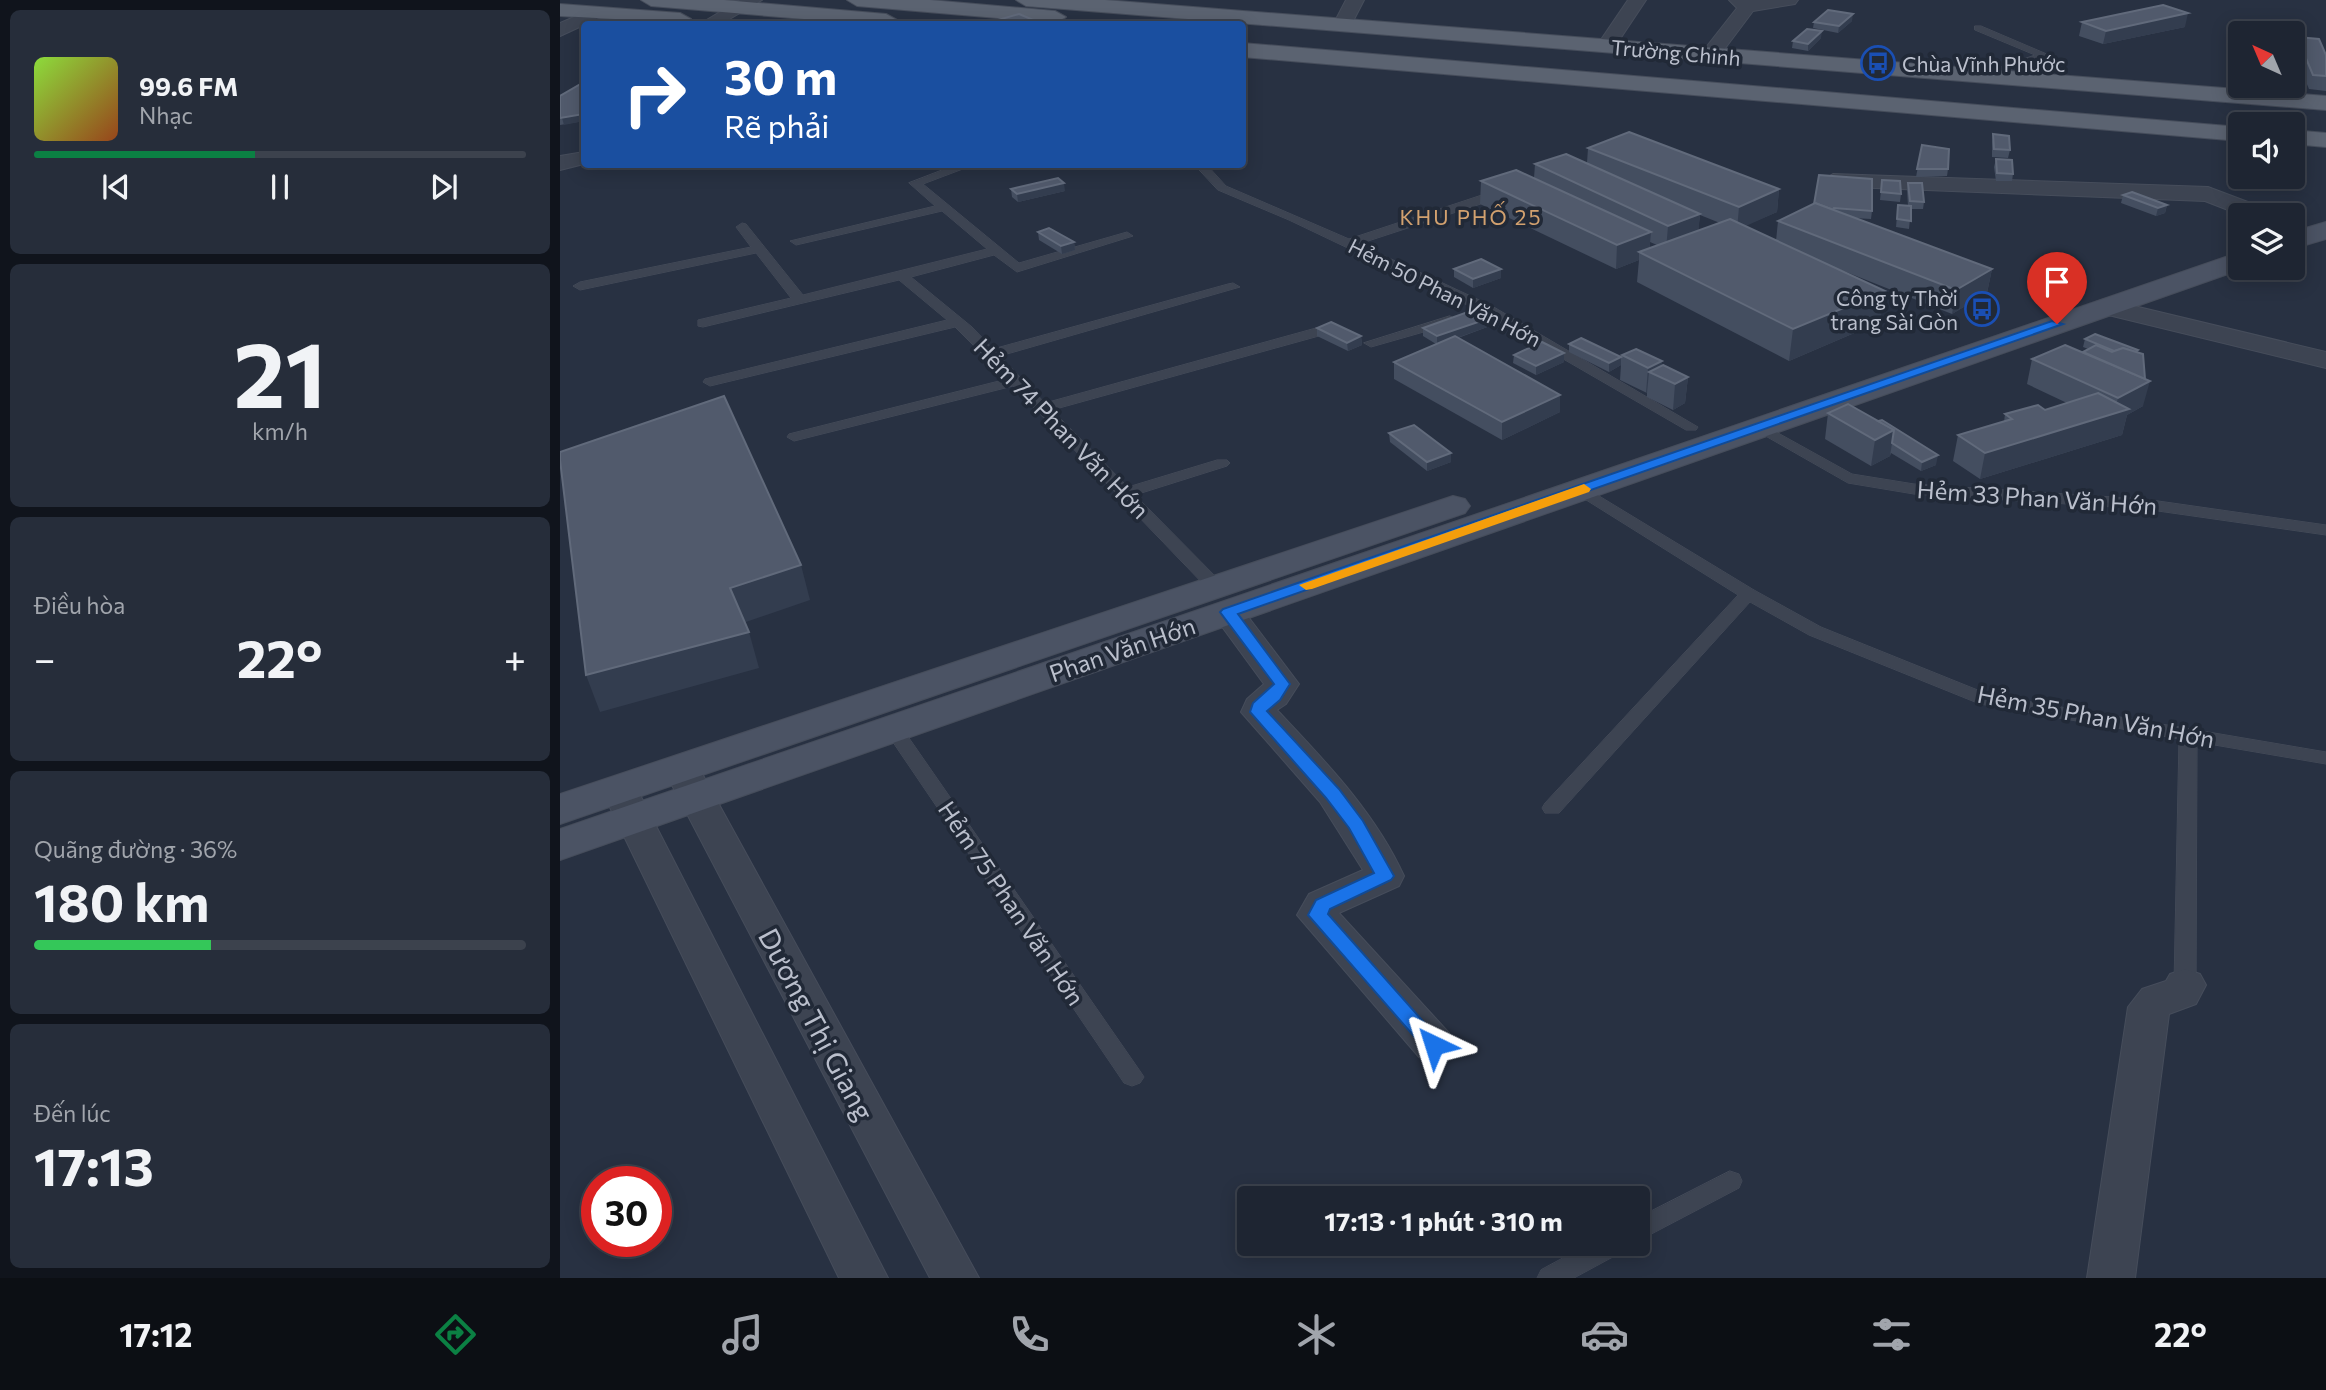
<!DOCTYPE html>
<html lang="vi">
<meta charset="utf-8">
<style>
:root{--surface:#1e2532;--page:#262d3a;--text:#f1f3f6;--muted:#a1a5ac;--line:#3c424d;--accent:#0b8043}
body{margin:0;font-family:Commissioner,sans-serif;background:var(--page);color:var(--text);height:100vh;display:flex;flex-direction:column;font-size:26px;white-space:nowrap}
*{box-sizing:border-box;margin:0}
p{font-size:23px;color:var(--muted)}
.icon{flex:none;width:38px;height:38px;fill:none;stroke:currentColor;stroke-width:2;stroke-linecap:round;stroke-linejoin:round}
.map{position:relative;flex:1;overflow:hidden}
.panel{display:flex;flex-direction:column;gap:10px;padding:10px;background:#10141c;width:560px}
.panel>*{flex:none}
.top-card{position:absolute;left:21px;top:21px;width:665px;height:147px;border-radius:7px;box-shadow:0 4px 18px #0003,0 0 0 2px var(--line);background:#1a4fa0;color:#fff;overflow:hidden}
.needle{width:46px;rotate:316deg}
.tools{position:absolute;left:1668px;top:21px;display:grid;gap:14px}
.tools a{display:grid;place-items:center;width:77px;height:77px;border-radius:7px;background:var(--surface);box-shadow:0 4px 18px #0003,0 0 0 2px var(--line);font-size:35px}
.speed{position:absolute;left:21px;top:1166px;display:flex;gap:14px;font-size:35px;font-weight:700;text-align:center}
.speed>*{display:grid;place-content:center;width:91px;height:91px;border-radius:50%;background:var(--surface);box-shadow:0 4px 18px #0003,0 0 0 2px var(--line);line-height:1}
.speed .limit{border:10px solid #d22;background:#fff;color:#111}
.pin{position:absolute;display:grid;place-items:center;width:60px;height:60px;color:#fff;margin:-72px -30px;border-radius:50% 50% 50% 0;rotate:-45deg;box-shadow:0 0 7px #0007}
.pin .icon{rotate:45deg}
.me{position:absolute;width:77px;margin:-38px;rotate:319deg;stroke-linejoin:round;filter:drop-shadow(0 0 5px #0008)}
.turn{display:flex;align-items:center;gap:24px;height:147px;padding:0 28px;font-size:32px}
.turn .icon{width:91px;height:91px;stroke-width:2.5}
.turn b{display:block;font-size:49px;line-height:60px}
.big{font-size:52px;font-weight:700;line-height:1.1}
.panel .tile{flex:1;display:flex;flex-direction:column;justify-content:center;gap:10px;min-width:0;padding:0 24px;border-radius:10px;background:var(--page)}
.panel .dial{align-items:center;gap:0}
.dial b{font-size:91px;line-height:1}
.song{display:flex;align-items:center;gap:21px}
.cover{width:84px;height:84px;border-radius:10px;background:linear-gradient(135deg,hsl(90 70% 55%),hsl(20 70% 35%))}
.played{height:7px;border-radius:4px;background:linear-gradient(90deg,var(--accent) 45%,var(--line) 45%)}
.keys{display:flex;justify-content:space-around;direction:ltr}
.heat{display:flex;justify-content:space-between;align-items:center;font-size:38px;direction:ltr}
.charge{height:10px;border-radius:5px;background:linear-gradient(90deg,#34c759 36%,var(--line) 0)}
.trip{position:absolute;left:677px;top:1186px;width:413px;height:70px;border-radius:7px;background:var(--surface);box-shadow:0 4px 18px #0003,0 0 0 2px var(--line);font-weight:700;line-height:70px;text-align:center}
.menu{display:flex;height:112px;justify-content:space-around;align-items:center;background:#0c0f14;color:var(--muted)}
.menu .icon{width:49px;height:49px}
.menu .active{color:var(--accent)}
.menu b{font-size:32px;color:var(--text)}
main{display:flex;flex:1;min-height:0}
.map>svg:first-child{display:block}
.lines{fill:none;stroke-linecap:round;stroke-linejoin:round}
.lane-casing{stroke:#464d5b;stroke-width:1}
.street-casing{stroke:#464d5b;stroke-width:2}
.secondary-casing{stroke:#464d5b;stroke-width:2}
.primary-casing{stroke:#464d5b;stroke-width:2}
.lane{fill:#3d4452;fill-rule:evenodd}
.street{fill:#3d4452;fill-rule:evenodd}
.secondary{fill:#4b5364;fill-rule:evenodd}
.primary{fill:#5b6371;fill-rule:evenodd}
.wall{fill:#444e60;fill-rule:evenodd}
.shaded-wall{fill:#333d4f}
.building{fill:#515a6c;stroke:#616a7b;stroke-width:2}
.route{fill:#1a73e8;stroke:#114b97;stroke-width:2}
.slow{fill:#f59e0b}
.labels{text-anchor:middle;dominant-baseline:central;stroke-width:7;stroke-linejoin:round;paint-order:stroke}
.far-street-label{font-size:21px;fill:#babfcc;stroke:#212937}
.far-poi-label{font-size:21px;fill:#babfcc;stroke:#212937;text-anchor:start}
.far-neighbourhood-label{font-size:21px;letter-spacing:2px;fill:#d2a16f;stroke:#212937}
.street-label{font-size:24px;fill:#babfcc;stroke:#212937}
.near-street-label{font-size:28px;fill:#babfcc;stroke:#212937}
</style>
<main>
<section class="panel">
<div class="tile">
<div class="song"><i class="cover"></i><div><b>99.6 FM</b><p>Nhạc</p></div></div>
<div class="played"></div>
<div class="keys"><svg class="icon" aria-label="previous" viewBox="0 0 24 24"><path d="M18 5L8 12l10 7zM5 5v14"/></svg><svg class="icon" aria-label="pause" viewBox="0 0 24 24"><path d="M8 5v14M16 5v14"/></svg><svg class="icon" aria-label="next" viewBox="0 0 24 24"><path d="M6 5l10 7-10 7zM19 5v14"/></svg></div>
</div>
<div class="tile dial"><b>21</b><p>km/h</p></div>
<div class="tile"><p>Điều hòa</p>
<div class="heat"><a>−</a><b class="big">22°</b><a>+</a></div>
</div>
<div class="tile"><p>Quãng đường · 36%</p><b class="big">180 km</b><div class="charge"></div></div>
<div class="tile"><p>Đến lúc</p><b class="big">17:13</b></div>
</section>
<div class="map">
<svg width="1766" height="1278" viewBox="0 0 1766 1278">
<rect width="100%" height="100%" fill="#283142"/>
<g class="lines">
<g class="lane-casing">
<g id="lane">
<polygon points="1415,26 1421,26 1489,55 1426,79 1418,79 1418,75 1475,55 1415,30"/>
<polygon points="398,164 416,164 363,184 459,263 567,232 573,236 457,272 434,255 351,277 412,327 433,349 668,284 673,283 680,287 440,356 485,403 756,328 761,327 768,331 766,334 492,410 568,487 657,460 667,460 670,463 667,466 575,495 661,582 663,586 661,590 649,590 453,386 234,441 227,437 229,434 447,379 395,327 150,386 143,382 145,379 387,320 339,280 143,327 138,326 138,320 231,298 196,253 20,290 13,286 20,282 191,247 176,227 182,223 186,224 243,295 427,249 382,211 236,245 230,241 375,206 349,183"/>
<polygon points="634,164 646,164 666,186 789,239 937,190 945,190 945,196 799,244 932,306 1138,427 1136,430 1126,430 922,312 729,220 658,190"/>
<polygon points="890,316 897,320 895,323 811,347 804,343"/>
<polygon points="1200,423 1292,474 1354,484 1584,499 1766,525 1766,535 1584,509 1354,494 1288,483 1195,430 1193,427"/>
<polygon points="1021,485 1194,590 1261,627 1430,695 1766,752 1766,764 1637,742 1636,985 1633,991 1625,993 1617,991 1614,985 1619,739 1420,704 1249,635 1190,602 999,813 985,813 982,808 985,803 1178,595 1015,493 1013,490"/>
<polygon points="333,723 340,725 580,1071 584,1077 580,1083 572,1086 564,1083 324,729"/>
<polygon points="1170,1171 1179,1174 1182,1181 1179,1188 1078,1241 1078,1218"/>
<polygon points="1029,1244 1065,1244 1062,1252 1014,1278 977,1278 981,1270"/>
</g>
</g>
<g class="street-casing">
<g id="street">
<polygon points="180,0 202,0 161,24 147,24 145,21"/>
<polygon points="786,0 804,0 789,29 782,31 773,25"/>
<polygon points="1068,0 1086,0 1052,51 1038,51 1036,47"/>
<polygon points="1169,0 1238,0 1235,4 1193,11 1157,59 1143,59 1140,55 1177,8"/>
<polygon points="35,8 44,13 41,17 0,36 0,23"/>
<polygon points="24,152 24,164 0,170 0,156"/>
<polygon points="1273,174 1648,187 1709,210 1712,215 1681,215 1645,201 1265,186 1262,181"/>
<polygon points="1545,299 1766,352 1766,368 1536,312 1532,307 1536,302"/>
<path d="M668 603 680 606 739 684 726 704 717 710C765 761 815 812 844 876L839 886 779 913 889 1033 896 1045 889 1057 874 1062 859 1057 737 915 749 894 803 870 760 802 681 712 687 699 704 684 652 613 656 606Z"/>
<polygon points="121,756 134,760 139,768 419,1278 370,1278 103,768 108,760"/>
<polygon points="59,777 72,780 77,789 328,1278 279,1278 41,789 46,780"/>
<polygon points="1625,969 1640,974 1646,985 1636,1004 1609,1014 1575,1278 1527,1278 1568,1007 1582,989 1606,981 1610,974"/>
</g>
</g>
<g class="secondary-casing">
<g id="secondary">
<polygon points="1766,222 1766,239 1732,249 1732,232"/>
<polygon points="1680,252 1680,268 1685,268 0,860 0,829"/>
<polygon points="893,496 905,499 910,506 905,513 0,824 0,794"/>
</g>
</g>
<g class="primary-casing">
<g id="primary">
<polygon points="81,0 164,0 326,14 337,20 333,24 304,24 91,6"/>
<polygon points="287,0 370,0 495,11 506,17 495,23 297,6"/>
<polygon points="456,0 545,0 1766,96 1766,110 466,6"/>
<polygon points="0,4 120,13 131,19 127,23 0,16"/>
<polygon points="682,43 1680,127 1680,141 682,57"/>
<polygon points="1732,130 1766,133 1766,147 1732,144"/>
</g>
</g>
<use href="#lane" class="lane"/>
<use href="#street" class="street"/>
<use href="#secondary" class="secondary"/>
<use href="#primary" class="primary"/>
</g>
<g class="wall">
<polygon points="1292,21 1278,33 1253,28 1254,22"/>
<polygon points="1522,22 1625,27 1543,44 1519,36"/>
<polygon points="1737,37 1766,55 1766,91 1749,89 1733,51"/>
<polygon points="1261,38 1248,51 1232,48 1233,41"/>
<polygon points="24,82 24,121 0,125 0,96"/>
<polygon points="1433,134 1450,150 1448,158 1432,157 1432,142"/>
<polygon points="1362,145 1388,169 1387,176 1356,177"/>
<path d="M1028 148 1219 189 1217 212 1184 226 1216 241 1218 221 1254 204 1312 211 1311 219 1294 218 1432 269 1427 293 1392 314 1271 266 1320 322 1229 361 1077 282 1079 260 1056 269 920 204 921 181 974 178 975 164 1027 163ZM1140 215 1160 223 1138 231ZM1090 242 1097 245 1090 248Z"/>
<polygon points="1436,159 1453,174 1452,181 1436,181 1434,167"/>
<polygon points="1682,177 1719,177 1720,186 1711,191 1681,181"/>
<polygon points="1322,180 1341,194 1340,202 1320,200"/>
<polygon points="1348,183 1364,202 1363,209 1351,209 1349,229 1336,227 1338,205 1348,206 1347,190"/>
<polygon points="451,189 505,191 458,202 452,197"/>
<polygon points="1563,195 1607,205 1605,213 1596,216 1561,203"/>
<polygon points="478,232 514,242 515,250 502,254 479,240"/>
<polygon points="894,269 941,269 941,278 913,288 894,277"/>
<polygon points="930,326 898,338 1000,412 942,440 834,379 834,362 876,344 863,336 863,328"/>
<polygon points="757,328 801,336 802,345 788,351 757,336"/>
<polygon points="1525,339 1578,350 1583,406 1567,415 1562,435 1420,479 1393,461 1398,435 1444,422 1445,414 1485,410 1507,403 1467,384 1472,359 1523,352 1528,349 1523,347"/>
<polygon points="1009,344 1061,357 1062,355 1102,366 1128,377 1125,403 1113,410 1087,397 1087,393 1060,380 1061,365 1049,372 1009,352"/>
<polygon points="954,355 1004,362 976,375 953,363"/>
<polygon points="1268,413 1376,465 1361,471 1331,453 1330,456 1311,466 1265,439"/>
<polygon points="829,433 891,453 891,462 867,471 830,442"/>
</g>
<g class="shaded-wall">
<polygon points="1628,13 1625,27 1543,44 1546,31"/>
<polygon points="1293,14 1292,21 1278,33 1279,26"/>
<polygon points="1262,31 1261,38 1248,51 1248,44"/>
<polygon points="24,114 24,121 4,125 2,118"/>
<polygon points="1723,178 1720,186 1711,191 1713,183"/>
<polygon points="504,183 505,191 458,202 457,194"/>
<polygon points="1219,189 1217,212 1177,230 1179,207"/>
<polygon points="1607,205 1605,213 1596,216 1598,208"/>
<polygon points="1140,214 1138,237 1106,250 1108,226"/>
<polygon points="1091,232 1089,255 1079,252 1079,260 1056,269 1057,245"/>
<polygon points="514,242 515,250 502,254 501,246"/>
<polygon points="941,269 941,278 913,288 913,279"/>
<polygon points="1432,269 1427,293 1392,314 1396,290"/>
<polygon points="1325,291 1320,322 1229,361 1233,329"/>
<polygon points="930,318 930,326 877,345 877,336"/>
<polygon points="801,336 802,345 788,351 787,343"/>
<polygon points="1004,353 1004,362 976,375 976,366"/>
<polygon points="1061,357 1061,365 1049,372 1049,363"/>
<polygon points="1102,361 1101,378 1089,372 1087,393 1086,393 1088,368"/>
<polygon points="1128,377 1125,403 1113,410 1115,384"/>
<polygon points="1590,381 1583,406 1567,415 1562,435 1420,479 1425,453 1554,413 1558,398"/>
<polygon points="1000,395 1000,412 942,440 942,422"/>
<polygon points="1334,430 1330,456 1311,466 1315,440"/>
<polygon points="891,453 891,462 867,471 867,462"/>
<polygon points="1378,455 1376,465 1361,471 1362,462"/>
<polygon points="241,565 250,600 180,624 170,588"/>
<polygon points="189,632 199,668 40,712 26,675"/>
</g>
<g class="building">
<polygon points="1603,5 1628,13 1546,31 1522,22"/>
<polygon points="1268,10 1293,14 1279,26 1254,22"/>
<polygon points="459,14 483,24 424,24"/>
<polygon points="1247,29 1262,31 1248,44 1233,41"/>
<polygon points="1737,37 1759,39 1766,55 1766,76 1753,75"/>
<polygon points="24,82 24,114 0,118 0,96"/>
<polygon points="1069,132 1219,189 1179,207 1028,148"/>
<polygon points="1433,134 1449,136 1450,150 1434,149"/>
<polygon points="1362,145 1389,149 1388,169 1357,169"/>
<polygon points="1006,154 1140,214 1108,226 975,164"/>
<polygon points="1436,159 1452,160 1453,174 1437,173"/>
<polygon points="956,170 1091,232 1057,245 921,181"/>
<polygon points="1259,175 1312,179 1312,211 1274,208 1273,210 1255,203 1254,204"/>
<polygon points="1694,177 1719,177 1723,178 1713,183"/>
<polygon points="498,178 504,183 457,194 451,189"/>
<polygon points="1322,180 1340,181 1341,194 1321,192"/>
<polygon points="1348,183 1362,183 1364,202 1350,201"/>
<polygon points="1572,192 1607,205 1598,208 1563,195"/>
<polygon points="1255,203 1432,269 1396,290 1218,221"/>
<polygon points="1338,205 1351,206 1351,221 1337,219"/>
<polygon points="1170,219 1325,291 1233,329 1079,252"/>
<polygon points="489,228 514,242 501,246 478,232"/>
<polygon points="921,259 941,269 913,279 894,269"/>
<polygon points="916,309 930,318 877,336 863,328"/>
<polygon points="771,322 801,336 787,343 757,328"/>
<polygon points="1535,334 1578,350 1575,352 1563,348 1554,351 1525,339"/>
<polygon points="895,336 1000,395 942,422 834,362"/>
<polygon points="1021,338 1061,357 1049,363 1009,344"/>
<polygon points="982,342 1004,353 976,366 954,355"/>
<polygon points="1505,345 1590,381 1558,398 1472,359"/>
<polygon points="1536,345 1552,352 1563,348 1583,354 1585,379 1523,352"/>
<polygon points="1076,349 1102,361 1088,368 1062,355"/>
<polygon points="1103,365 1128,377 1115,384 1089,372"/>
<polygon points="1538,393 1569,409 1425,453 1398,435 1452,419 1445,414 1478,405 1485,410"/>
<polygon points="164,396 241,565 170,588 189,632 26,675 0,460 0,452"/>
<polygon points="1288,404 1334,430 1315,440 1268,413"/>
<polygon points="1322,420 1378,455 1362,462 1332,443 1334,430 1318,421"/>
<polygon points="854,425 891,453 867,462 829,433"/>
</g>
<polygon class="route" points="1492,321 1503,324 678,614 730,684 720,700 707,711 779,789 803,821 834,876 831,880 770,909 768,914 884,1045 881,1050 866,1050 748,915 756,900 814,873 789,828 766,798 690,712 693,703 714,684 660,612 663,609"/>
<polygon class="slow" points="1024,484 1031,489 1029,492 752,589 746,590 739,585"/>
<defs>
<g id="bus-ring" transform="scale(1.75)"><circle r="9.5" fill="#212937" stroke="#1a4fb4" stroke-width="1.5"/><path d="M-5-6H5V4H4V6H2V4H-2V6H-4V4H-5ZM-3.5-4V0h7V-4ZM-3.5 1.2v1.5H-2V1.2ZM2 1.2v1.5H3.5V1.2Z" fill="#1a4fb4"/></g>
</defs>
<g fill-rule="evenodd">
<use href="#bus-ring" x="1318" y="63"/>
<use href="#bus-ring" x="1422" y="309"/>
</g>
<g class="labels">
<g class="far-street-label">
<text transform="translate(1116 52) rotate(5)">Trường Chinh</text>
<text transform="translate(885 292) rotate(27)">Hẻm 50 Phan Văn Hớn</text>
</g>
<g class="far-poi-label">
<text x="1342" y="63">Chùa Vĩnh Phước</text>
<text x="1398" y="297" text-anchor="end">Công ty Thời<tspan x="1398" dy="24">trang Sài Gòn</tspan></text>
</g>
<g class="far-neighbourhood-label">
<text x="911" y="216">KHU PHỐ 25</text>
</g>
<g class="street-label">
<text transform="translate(502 428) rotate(46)">Hẻm 74 Phan Văn Hớn</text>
<text transform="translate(1477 497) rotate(4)">Hẻm 33 Phan Văn Hớn</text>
<text transform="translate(562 649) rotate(-19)">Phan Văn Hớn</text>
<text transform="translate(1536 716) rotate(11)">Hẻm 35 Phan Văn Hớn</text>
<text transform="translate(452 903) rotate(56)">Hẻm 75 Phan Văn Hớn</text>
</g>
<g class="near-street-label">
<text transform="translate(257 1024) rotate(62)">Dương Thị Giang</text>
</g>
</g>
</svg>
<div class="tools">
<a><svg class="needle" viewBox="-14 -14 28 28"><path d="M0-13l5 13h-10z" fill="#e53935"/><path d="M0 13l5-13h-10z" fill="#a1a5ac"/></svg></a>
<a><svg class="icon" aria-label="sound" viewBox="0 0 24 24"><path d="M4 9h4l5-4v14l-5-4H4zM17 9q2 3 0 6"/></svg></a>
<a><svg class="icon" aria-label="layers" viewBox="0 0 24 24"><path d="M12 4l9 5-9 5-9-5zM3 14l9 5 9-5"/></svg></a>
</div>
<div class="speed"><div class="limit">30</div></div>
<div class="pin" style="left:1497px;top:324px;background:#d93025"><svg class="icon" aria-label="arrive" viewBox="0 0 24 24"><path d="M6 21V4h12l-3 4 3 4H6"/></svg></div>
<svg class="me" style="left:874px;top:1045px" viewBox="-20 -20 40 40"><path d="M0-17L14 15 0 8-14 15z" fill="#1a73e8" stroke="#fff" stroke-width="4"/></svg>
<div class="trip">17:13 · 1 phút · 310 m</div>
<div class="top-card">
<div class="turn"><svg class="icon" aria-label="right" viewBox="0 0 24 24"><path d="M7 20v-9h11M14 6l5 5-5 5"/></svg><div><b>30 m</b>Rẽ phải</div></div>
</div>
</div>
</main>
<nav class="menu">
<b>17:12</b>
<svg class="icon active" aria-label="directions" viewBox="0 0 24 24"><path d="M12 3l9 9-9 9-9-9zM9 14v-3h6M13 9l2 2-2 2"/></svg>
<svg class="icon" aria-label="music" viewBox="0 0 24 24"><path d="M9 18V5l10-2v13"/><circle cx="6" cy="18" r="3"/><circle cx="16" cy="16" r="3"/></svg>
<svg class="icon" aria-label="phone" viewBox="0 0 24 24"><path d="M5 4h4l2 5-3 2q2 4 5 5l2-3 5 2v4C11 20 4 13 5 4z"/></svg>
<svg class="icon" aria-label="climate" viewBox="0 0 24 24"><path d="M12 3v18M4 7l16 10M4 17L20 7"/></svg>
<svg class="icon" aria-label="car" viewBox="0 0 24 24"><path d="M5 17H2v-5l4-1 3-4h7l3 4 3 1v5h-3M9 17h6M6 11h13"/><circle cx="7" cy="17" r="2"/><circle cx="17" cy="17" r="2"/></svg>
<svg class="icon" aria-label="filters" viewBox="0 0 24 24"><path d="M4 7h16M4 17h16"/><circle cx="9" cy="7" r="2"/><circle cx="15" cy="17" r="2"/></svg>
<b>22°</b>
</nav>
